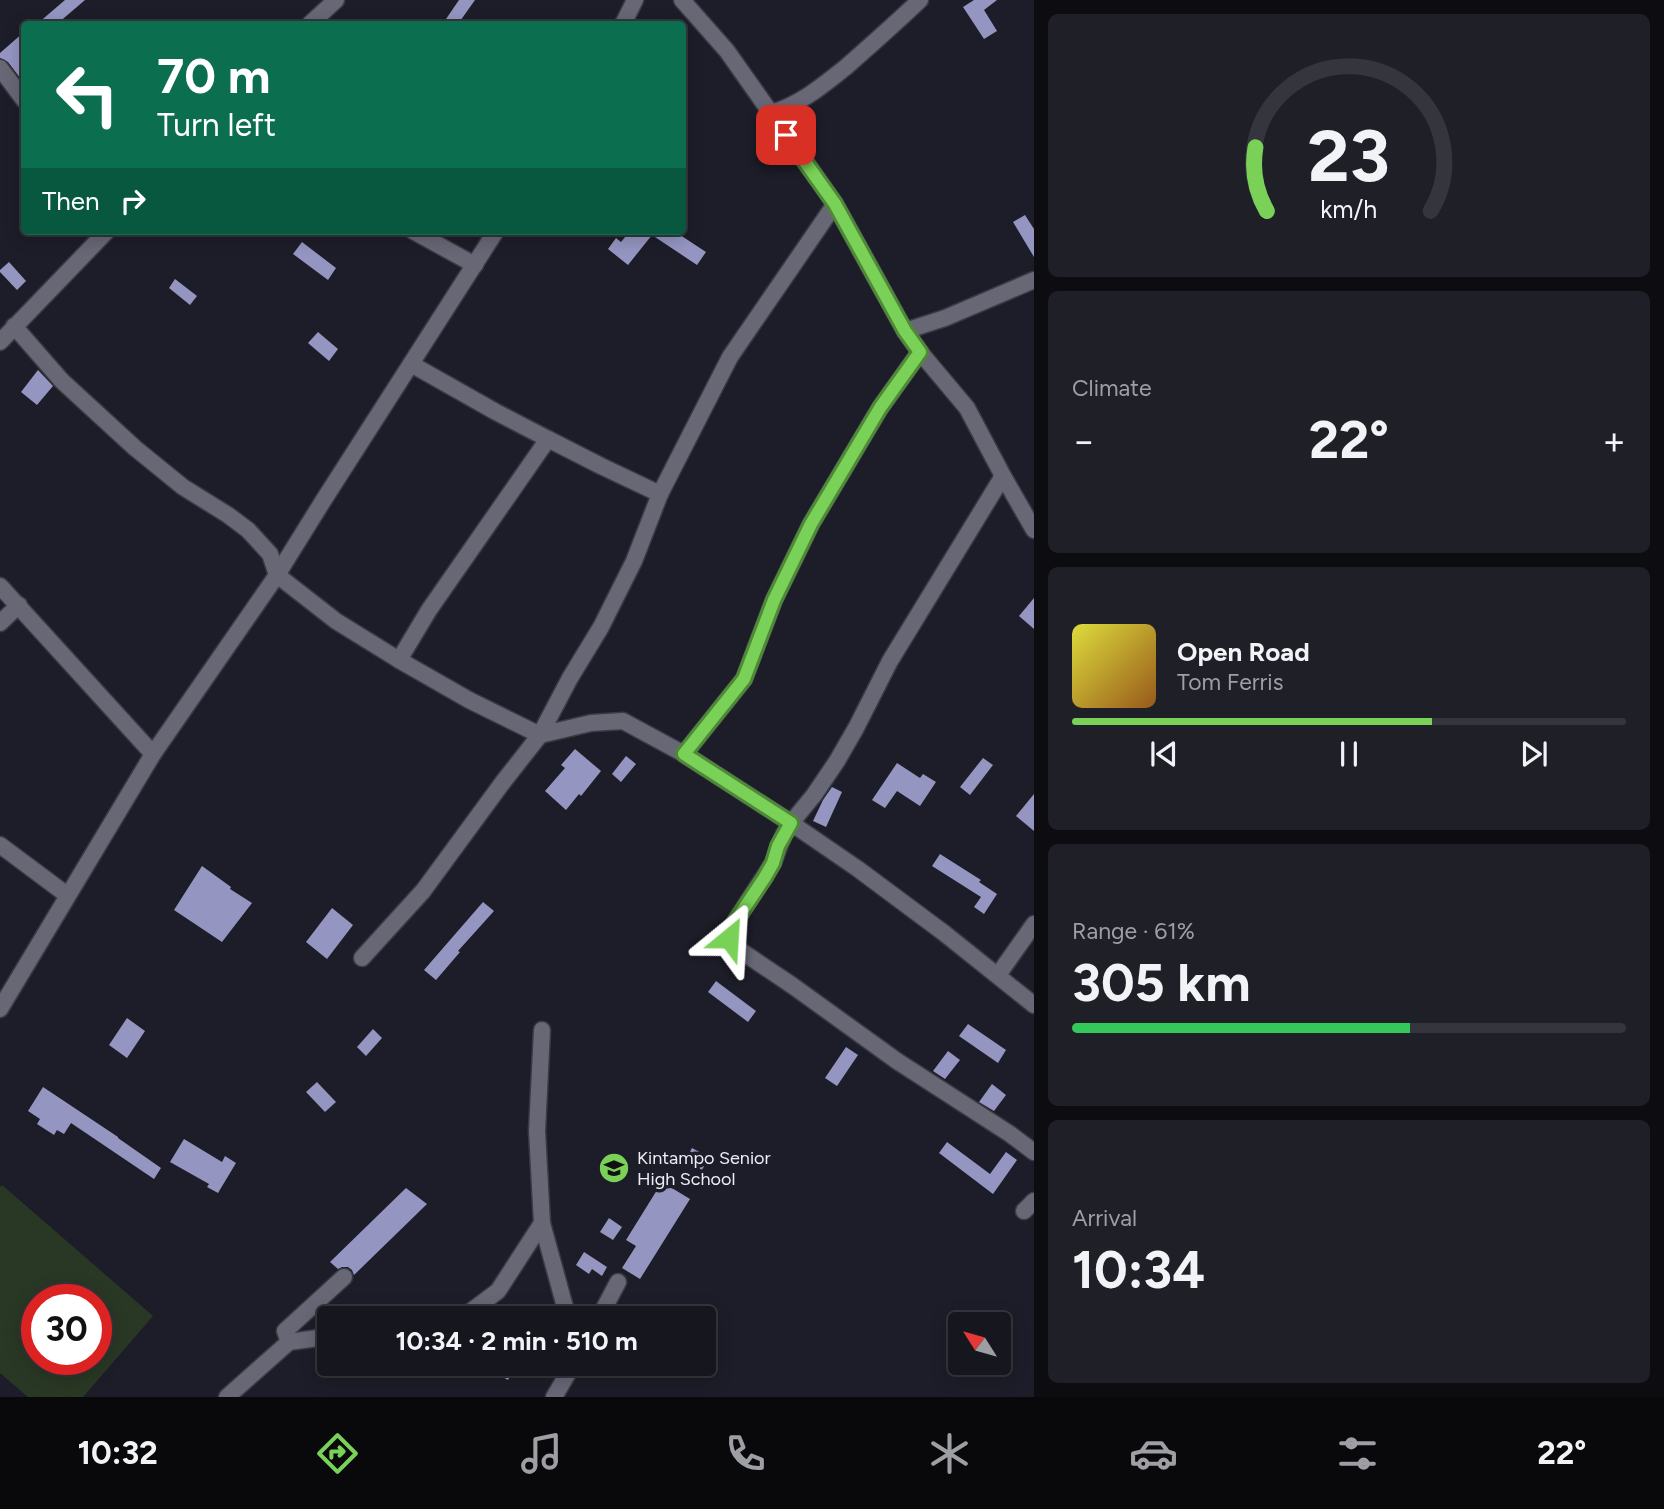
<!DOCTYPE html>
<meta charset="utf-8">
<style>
:root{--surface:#16161f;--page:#1f1f28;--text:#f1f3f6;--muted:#9e9fa4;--line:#35353d;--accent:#7ad157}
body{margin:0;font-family:Figtree,sans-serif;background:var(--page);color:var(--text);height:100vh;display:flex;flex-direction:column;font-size:26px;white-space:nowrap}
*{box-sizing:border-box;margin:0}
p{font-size:23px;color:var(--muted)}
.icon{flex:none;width:38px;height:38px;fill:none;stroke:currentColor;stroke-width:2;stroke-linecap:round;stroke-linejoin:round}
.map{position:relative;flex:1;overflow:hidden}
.sheet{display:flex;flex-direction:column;gap:14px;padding:14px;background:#0c0c11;width:630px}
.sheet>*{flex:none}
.hud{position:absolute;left:21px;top:21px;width:665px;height:214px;border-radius:7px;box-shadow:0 4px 18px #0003,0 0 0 2px var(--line);background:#0b6e4f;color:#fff;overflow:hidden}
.needle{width:46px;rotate:307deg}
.tools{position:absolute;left:948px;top:1312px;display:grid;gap:14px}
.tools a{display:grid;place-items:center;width:63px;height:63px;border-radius:7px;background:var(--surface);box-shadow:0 4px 18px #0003,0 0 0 2px var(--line);font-size:35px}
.speed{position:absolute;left:21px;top:1284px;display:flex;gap:14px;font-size:35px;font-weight:700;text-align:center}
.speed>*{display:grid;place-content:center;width:91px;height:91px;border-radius:50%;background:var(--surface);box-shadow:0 4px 18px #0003,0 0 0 2px var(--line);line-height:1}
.speed .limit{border:10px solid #d22;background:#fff;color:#111}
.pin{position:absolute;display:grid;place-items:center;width:60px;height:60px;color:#fff;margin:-30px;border-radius:14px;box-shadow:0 4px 10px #0006}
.me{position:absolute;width:77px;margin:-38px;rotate:27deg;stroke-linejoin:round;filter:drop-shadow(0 0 5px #0008)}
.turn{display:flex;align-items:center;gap:24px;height:147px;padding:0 21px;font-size:32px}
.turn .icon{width:91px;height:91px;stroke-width:2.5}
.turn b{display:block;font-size:49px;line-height:60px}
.then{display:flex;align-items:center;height:66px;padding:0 21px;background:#0003;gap:14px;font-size:26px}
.big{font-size:52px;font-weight:700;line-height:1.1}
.sheet .widget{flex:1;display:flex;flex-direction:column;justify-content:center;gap:10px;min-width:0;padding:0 24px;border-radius:10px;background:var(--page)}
.sheet .dial{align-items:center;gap:0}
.dial svg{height:182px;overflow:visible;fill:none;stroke:var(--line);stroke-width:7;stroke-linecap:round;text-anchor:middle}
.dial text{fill:var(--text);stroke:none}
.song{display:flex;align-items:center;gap:21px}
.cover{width:84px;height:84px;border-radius:10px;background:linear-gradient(135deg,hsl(60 70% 55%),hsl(30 70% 35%))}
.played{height:7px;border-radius:4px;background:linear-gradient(90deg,var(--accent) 65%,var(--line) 65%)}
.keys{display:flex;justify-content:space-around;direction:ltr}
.heat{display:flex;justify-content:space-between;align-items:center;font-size:38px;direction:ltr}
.charge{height:10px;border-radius:5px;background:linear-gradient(90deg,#34c759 61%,var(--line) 0)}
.trip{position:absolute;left:317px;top:1306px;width:399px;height:70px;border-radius:7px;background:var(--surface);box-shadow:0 4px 18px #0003,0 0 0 2px var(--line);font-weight:700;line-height:70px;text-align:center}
.tab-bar{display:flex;height:112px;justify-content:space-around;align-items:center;background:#09090c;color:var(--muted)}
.tab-bar .icon{width:49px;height:49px}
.tab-bar .selected{color:var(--accent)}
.tab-bar b{font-size:32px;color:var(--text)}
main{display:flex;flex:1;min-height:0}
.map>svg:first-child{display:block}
.green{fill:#293824;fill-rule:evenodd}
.building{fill:#9495c1}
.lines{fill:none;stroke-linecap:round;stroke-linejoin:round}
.minor-casing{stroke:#3a3a43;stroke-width:19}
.minor{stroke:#676776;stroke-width:16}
.route-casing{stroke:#4f8839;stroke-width:18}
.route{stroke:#7ad157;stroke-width:12}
.labels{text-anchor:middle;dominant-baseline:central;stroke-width:7;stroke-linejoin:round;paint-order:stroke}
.poi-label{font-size:18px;fill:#ededf6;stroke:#1d1d29;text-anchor:start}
</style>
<main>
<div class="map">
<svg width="1034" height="1397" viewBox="0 0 1034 1397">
<rect width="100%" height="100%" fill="#1d1d29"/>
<path class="green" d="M2 1185 153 1316 83 1397H28L0 1373V1187ZM37 1300H96V1360H37Z"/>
<g class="building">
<polygon points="65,0 85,0 57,24 37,24"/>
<polygon points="459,0 475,0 458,24 454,24 446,19"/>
<polygon points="974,0 997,0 984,10 997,31 984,39 963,7"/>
<polygon points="24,32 24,52 19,57 24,63 24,83 8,62 0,58 0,53"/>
<polygon points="1025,215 1034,229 1034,257 1013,222"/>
<polygon points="630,231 674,231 706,252 697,265 652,235 628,265 608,249 616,238 621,242"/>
<polygon points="302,242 336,268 328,280 293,254"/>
<polygon points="9,262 26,281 17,290 0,272 0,270"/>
<polygon points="175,279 197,296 190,305 169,288"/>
<polygon points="318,332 338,349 329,361 308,343"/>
<polygon points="38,370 53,386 37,405 21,392"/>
<polygon points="1034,598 1034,629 1019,616"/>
<polygon points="575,749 601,771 581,796 579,794 566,810 545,791 565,768 561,765"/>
<polygon points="626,756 636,764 621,782 612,774"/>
<polygon points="983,758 993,765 970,795 960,787"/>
<polygon points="897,763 920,778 923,774 936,782 920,806 897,791 885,808 872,800"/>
<polygon points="832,787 842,792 826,827 813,821 823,800"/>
<polygon points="1034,794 1034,831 1016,816"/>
<polygon points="940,854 981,880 979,882 997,894 984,914 974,907 981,897 932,866"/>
<polygon points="202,866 231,887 230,889 252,903 222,942 174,910"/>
<polygon points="483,902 494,911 458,951 460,952 436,980 424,970"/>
<polygon points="332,908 353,925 327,959 306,942"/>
<polygon points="716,981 756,1011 748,1022 708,992"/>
<polygon points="127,1018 145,1031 127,1058 109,1045"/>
<polygon points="968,1024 1006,1050 998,1063 959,1036"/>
<polygon points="373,1029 382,1038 366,1056 357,1047"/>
<polygon points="846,1047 858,1055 837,1086 825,1078"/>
<polygon points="948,1051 960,1060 945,1079 933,1071"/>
<polygon points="317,1082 336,1102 325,1112 306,1092"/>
<polygon points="992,1084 1006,1095 994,1111 979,1102"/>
<polygon points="43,1087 118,1137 118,1138 161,1168 154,1179 71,1123 64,1134 57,1130 54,1135 37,1124 40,1119 28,1111"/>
<polygon points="184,1139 222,1162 225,1156 236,1163 218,1193 207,1187 209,1184 170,1162"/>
<polygon points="947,1142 990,1174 1006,1152 1017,1160 993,1194 939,1153"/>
<polygon points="692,1148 709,1157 702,1170 685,1161"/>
<polygon points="662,1182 690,1199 640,1279 622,1268 636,1246 626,1240"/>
<polygon points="406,1188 427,1204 354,1275 352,1270 348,1267 342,1267 338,1269 330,1262"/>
<polygon points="609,1218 622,1227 613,1240 600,1232"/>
<polygon points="584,1252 607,1267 602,1276 592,1269 589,1274 576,1265"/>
<polygon points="477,1363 517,1363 508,1380"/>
</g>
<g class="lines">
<g class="minor-casing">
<g id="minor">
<polyline points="682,0 727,51 835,204 905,331 920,352 967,408 1003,476 1034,530"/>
<polyline points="310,24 336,0"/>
<polyline points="623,24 635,0"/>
<polyline points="0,68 24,100"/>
<path d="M771 113C801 104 822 86 846 67 871 45 896 23 920 0"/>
<polyline points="413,231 475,265"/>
<polyline points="14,326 62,381 135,448 183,487 228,515 248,530 270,554 277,575 336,621 399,660 469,700 540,735 503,782 423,891 362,958"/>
<polyline points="905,331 945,318 1034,280"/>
<polyline points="0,342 107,231"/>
<polyline points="411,364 496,412 548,439"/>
<polyline points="1003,476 890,661 856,728 837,761 814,795 791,823 784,834 773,863 731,928 729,938 735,947 793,986 897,1061 1010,1134 1034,1152"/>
<polyline points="0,586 153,754"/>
<polyline points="0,623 19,605"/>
<polyline points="399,660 429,610 548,439 601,466 660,494"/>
<polyline points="540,735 570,678 601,627 634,561 660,494 730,357 835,204"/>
<polyline points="540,735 591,723 623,721 684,754 791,823 858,869 944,933 1034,1005"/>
<polyline points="684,754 744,679 774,600 811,524 880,408 920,352"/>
<polyline points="0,845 67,895"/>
<polyline points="998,975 1034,924"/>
<polyline points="0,1009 153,754 277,575 323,501 496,231"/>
<polyline points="1024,1211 1034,1201"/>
<polyline points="542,1223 568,1318"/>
<polyline points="462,1318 498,1291 542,1223 537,1131 542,1030"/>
<polyline points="599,1318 618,1282"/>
<polyline points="289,1342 285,1331 344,1277"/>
<polyline points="387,1363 396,1367 401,1363"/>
<polyline points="227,1397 289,1342 318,1338 329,1342"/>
<polyline points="554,1397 574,1363"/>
</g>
</g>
<use href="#minor" class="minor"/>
</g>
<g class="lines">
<g class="route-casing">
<polyline id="route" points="729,938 731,928 765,877 773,863 778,846 791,823 684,754 744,679 774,600 811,524 880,408 920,352 905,331 835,204 786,135"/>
</g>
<use href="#route" class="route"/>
</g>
<defs>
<g id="school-disc" transform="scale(1.575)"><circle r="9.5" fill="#7ad157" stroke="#1d1d29"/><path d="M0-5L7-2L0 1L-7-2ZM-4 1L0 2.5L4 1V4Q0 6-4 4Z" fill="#111"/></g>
</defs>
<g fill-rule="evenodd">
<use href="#school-disc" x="614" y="1168"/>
</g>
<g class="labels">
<g class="poi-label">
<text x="637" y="1158">Kintampo Senior<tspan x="637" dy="21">High School</tspan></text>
</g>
</g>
</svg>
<div class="tools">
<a><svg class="needle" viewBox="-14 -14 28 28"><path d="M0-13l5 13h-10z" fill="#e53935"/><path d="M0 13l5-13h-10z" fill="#9e9fa4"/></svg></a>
</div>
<div class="speed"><div class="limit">30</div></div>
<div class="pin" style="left:786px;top:135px;background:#d93025"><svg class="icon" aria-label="arrive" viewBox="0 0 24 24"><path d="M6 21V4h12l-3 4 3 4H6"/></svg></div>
<svg class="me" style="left:729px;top:938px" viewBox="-20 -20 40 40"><path d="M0-17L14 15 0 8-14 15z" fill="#7ad157" stroke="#fff" stroke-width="4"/></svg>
<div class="trip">10:34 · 2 min · 510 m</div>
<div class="hud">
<div class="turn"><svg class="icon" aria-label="left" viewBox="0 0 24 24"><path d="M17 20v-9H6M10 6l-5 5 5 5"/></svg><div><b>70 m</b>Turn left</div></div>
<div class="then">Then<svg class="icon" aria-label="right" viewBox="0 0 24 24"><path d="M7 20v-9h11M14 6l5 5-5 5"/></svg></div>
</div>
</div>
<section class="sheet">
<div class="widget dial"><svg viewBox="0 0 100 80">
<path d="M14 69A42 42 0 1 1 86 69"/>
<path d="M14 69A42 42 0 0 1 9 41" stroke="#7ad157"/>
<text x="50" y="56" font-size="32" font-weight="700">23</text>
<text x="50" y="72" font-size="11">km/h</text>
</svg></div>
<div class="widget"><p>Climate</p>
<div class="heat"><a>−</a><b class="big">22°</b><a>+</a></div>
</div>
<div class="widget">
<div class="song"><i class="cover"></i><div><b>Open Road</b><p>Tom Ferris</p></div></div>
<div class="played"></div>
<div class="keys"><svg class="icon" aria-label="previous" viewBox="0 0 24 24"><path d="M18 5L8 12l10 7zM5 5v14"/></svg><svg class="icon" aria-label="pause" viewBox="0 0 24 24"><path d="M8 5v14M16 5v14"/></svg><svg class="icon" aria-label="next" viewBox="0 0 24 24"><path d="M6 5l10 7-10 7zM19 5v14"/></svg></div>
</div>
<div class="widget"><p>Range · 61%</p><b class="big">305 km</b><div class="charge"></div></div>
<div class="widget"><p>Arrival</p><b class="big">10:34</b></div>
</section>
</main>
<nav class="tab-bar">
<b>10:32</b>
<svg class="icon selected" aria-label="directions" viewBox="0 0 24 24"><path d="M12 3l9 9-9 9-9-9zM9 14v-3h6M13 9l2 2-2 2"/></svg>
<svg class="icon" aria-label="music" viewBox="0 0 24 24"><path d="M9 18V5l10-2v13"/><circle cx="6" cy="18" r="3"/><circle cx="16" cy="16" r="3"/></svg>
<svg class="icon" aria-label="phone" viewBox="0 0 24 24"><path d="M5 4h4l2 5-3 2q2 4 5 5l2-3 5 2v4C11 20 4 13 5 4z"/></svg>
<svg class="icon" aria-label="climate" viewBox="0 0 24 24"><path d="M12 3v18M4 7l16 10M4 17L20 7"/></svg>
<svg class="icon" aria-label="car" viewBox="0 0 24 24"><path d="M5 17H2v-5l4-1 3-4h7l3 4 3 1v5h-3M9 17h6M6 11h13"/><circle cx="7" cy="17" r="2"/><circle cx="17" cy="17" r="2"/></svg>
<svg class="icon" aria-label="filters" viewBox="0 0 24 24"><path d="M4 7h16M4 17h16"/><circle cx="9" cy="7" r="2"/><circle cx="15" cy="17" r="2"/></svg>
<b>22°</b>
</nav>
